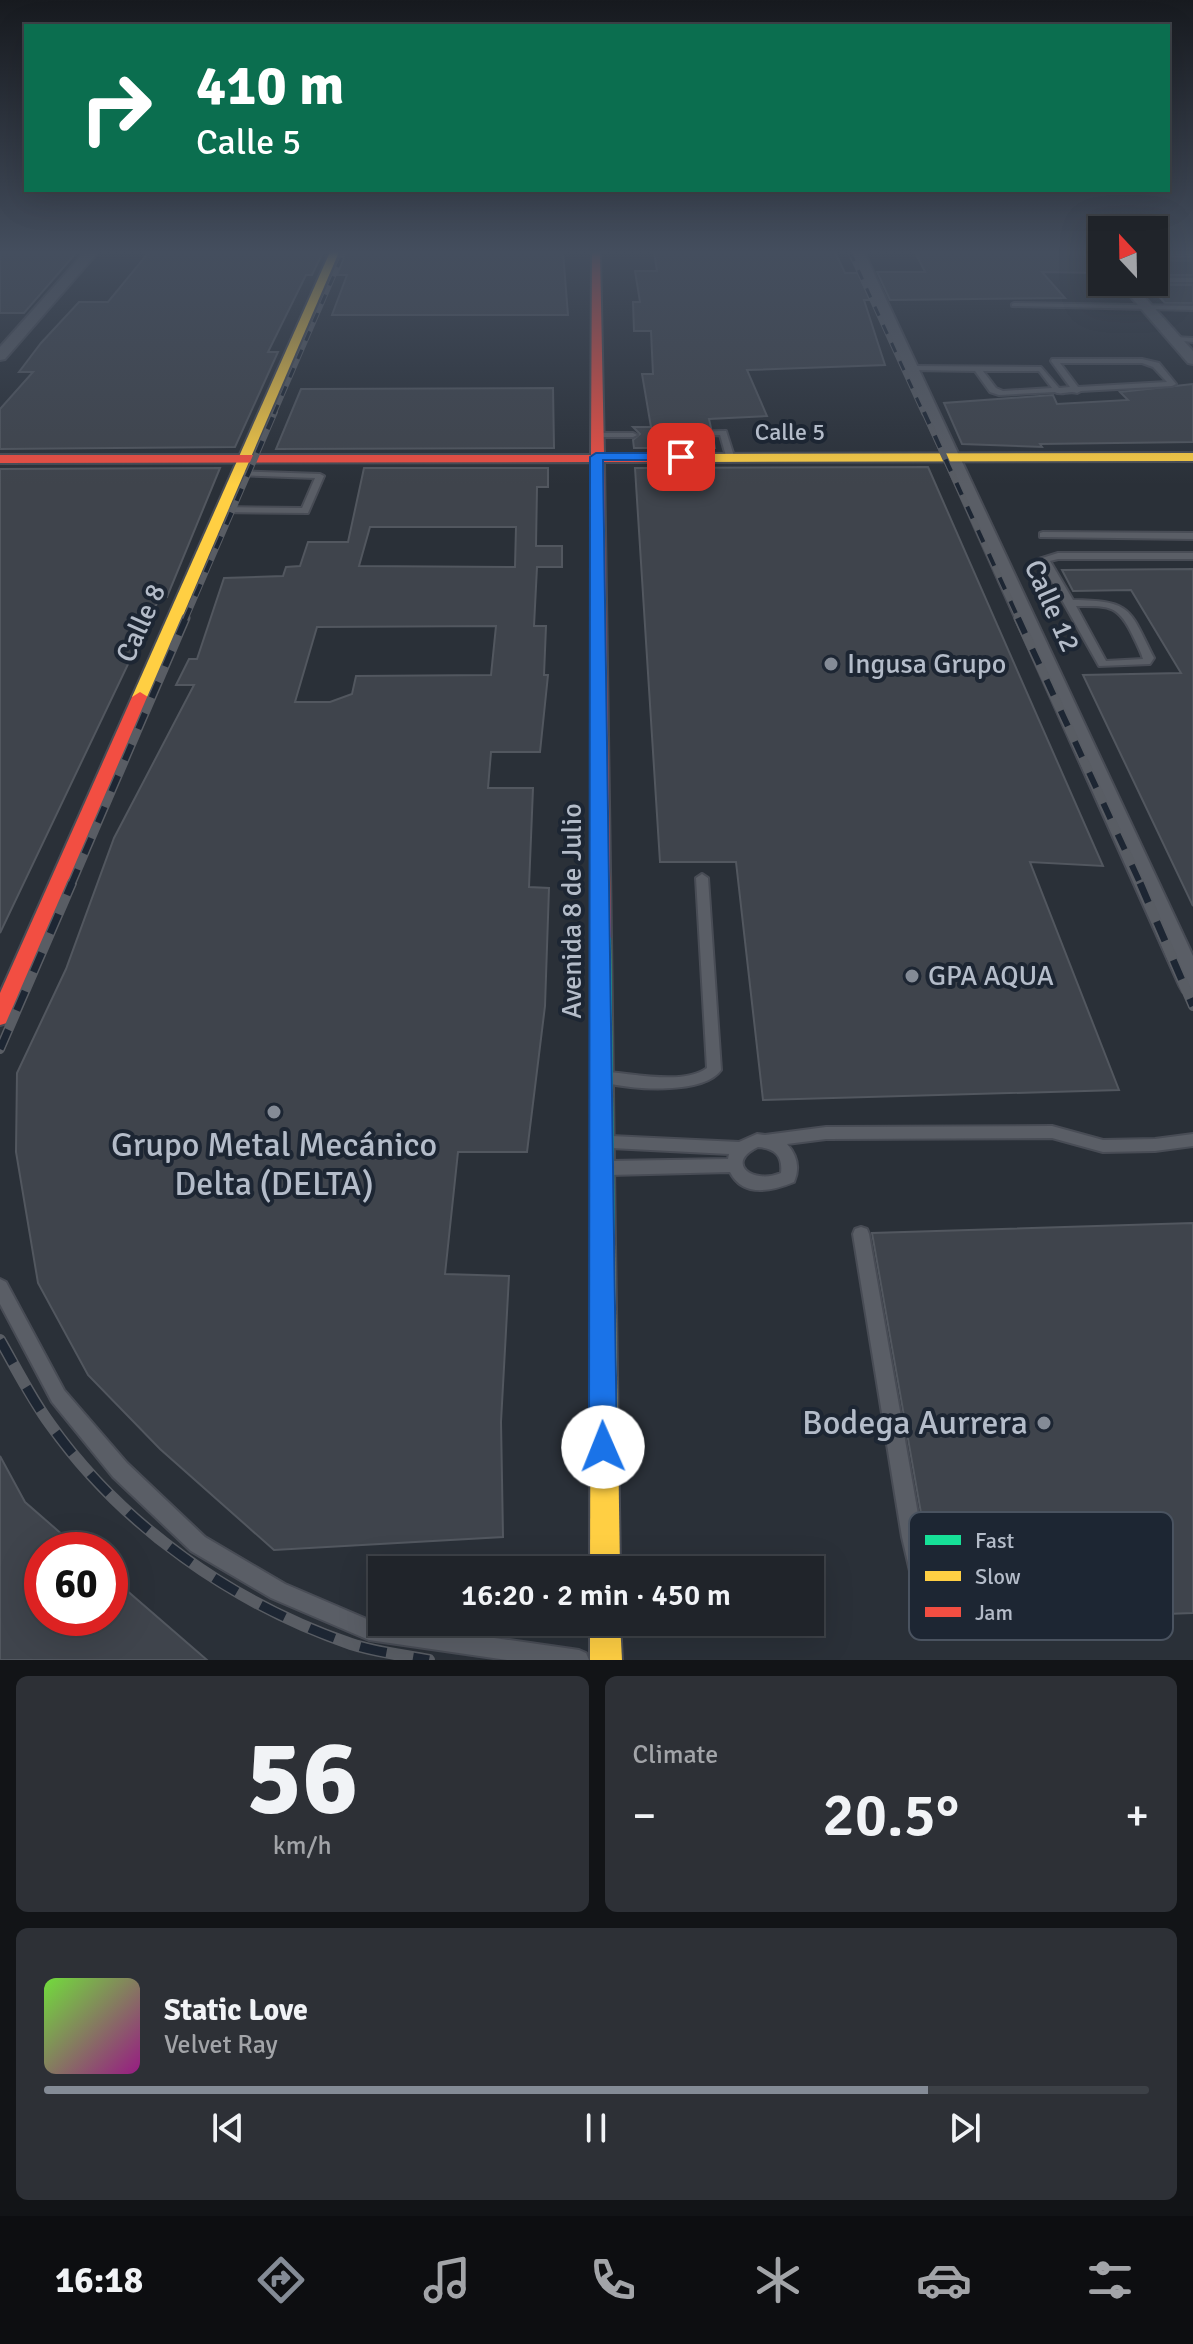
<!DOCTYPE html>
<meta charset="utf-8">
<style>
:root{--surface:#20242a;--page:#2d3036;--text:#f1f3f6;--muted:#a2a4a8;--line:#3d4147;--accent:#848b96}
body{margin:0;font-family:Signika,sans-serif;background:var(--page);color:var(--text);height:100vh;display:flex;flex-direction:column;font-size:30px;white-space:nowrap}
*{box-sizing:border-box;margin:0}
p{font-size:26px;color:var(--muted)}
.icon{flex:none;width:44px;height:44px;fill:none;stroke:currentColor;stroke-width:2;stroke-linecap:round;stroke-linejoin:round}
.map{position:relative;height:1660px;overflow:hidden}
.details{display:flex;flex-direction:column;gap:16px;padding:16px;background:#121417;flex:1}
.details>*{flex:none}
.hud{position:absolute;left:24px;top:24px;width:1146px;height:168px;border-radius:0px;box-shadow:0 8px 32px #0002,0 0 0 2px var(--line);background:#0b6e4f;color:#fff;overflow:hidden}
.needle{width:52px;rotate:338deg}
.fabs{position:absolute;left:1088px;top:216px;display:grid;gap:16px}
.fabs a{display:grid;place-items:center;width:80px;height:80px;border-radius:0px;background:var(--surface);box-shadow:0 8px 32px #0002,0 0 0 2px var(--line);font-size:40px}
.speed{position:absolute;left:24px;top:1532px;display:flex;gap:16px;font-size:40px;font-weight:700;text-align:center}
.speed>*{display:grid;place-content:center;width:104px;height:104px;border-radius:50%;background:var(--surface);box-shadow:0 8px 32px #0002,0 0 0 2px var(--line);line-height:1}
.speed .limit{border:12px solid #d22;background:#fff;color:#111}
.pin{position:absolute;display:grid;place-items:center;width:68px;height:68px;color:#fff;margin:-34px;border-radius:16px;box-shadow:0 4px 12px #0006}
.me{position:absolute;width:88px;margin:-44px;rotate:359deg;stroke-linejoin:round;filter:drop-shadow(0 0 6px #0008)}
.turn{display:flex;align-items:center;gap:28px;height:168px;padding:0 40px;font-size:36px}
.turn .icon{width:104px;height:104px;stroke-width:2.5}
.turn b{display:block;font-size:56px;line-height:68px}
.big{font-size:60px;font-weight:600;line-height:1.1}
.details .card{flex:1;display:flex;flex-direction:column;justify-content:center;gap:12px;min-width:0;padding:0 28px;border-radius:12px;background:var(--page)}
.details .dial{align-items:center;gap:0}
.dial b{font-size:104px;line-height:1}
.song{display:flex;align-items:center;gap:24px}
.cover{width:96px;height:96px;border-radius:12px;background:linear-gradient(135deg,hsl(100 70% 55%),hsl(310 70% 35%))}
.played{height:8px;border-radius:4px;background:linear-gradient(90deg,var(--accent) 80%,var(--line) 80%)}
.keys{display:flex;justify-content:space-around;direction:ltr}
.heat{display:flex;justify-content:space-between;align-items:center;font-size:44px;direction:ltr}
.details .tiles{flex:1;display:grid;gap:16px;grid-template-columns:1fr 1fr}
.card:last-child{grid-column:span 2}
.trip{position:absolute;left:368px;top:1556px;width:456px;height:80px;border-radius:0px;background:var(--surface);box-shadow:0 8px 32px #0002,0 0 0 2px var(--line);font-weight:600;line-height:80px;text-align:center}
.tabs{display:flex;height:128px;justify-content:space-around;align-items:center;background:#0d0e11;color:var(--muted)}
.tabs .icon{width:56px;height:56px}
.tabs .current{color:var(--accent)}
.tabs b{font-size:36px;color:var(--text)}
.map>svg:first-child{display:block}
.building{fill:#3f444c;stroke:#52575f;stroke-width:2;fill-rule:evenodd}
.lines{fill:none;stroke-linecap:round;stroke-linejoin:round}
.lane-casing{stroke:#484c55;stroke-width:4}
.street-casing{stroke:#484c55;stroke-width:4}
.fast-casing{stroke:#484c55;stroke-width:4}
.slow-casing{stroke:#484c55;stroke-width:4}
.jam-casing{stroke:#484c55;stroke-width:4}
.lane{fill:#5a5e66;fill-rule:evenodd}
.street{fill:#5a5e66;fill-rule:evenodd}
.fast{fill:#16e098;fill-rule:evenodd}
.slow{fill:#ffcf43;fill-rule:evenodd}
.jam{fill:#f24e42;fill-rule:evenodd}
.rail-far4-casing{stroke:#595d64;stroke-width:5}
.rail-far3-casing{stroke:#595d64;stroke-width:6}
.rail-far2-casing{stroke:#595d64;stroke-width:9}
.rail-far1-casing{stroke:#595d64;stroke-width:10}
.rail-casing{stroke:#595d64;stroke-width:12}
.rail-far4{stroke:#1d2633;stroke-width:3;stroke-dasharray:10;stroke-linecap:butt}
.rail-far3{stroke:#1d2633;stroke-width:4;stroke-dasharray:13;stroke-linecap:butt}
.rail-far2{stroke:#1d2633;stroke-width:6;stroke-dasharray:17;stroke-linecap:butt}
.rail-far1{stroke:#1d2633;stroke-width:7;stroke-dasharray:21;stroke-linecap:butt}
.rail{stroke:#1d2633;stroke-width:9;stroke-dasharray:27;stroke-linecap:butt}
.route{fill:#1a73e8;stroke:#114b97;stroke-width:2}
.poi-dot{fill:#848b96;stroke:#1d2633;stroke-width:3}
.labels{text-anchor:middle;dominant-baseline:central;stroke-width:8;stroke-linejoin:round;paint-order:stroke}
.far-street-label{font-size:24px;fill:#b4bcc9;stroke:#1d2633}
.street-label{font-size:28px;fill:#b4bcc9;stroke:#1d2633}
.poi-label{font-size:28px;fill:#b4bcc9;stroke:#1d2633;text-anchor:start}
.near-poi-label{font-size:34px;fill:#b4bcc9;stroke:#1d2633}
.key{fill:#1d2633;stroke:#4a5360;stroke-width:2}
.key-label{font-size:22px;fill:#b4bcc9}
</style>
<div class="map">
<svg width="1193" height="1660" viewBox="0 0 1193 1660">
<rect width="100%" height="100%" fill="#2a3038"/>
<g class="building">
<polygon points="0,252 77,252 24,313 0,313"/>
<polygon points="149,252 323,252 312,275 306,275 268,352 278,352 235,447 0,449 0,409 33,372 19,372 41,343 79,302 108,302"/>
<polygon points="346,252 563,252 568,315 332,315 347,275 337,275"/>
<polygon points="654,252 835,252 845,273 858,273 870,300 864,300 885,365 747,370 767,416 709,419 711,428 668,429 661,433 668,439 713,438 715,448 634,448 633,440 640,434 633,427 651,427 642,374 653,374 651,331 634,331 633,302 640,302 635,271 657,271"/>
<polygon points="915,252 1083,252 1101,273 1042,272 1065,298 890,300 877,272 925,272"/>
<rect x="1154" y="261" width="39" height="14"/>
<polygon points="1154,285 1193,285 1193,303 1165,303 1154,291"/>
<polygon points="1193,384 1193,442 1040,444 1042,447 962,444 944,403 1053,395 1057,404 1128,400 1120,392"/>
<polygon points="553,388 554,448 276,449 301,389"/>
<polygon points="928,467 1103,866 1030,862 1119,1090 763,1100 736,862 660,862 635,468"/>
<polygon points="220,468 167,597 160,597 0,933 0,469"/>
<path d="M364 468H548V487H537L536 546H562V567H537L534 626H546L544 675H548L540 752H491L488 788H533L529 887 549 888 545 1006 527 1152H458L445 1274 509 1276 501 1422 503 1537 274 1550 160 1449 88 1375 38 1283 16 1152 17 1073 66 969 114 838 194 685H176L189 659H197L224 578 283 576 286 567 300 566 308 542H348ZM370 527H516L515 567 359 566ZM496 626 491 675 356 676 352 694 330 702H295L317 627Z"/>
<polygon points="1193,569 1193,906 1083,675 1181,673 1131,590 1073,591 1062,570"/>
<polygon points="1193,1223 1193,1613 945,1622 925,1536 872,1233"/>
<polygon points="0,1456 25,1502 80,1550 42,1550 42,1618 110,1618 110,1576 207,1660 0,1660"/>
</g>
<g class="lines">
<g class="lane-casing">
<g id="lane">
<rect x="1154" y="254" width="39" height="4"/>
<rect x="1154" y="278" width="39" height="4"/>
<polygon points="1014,303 1193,306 1193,310 1012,306 1012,304"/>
<polygon points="1175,337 1193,338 1193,342 1173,340 1172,339"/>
<path d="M1052 359H1142L1159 363 1176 384 1172 386 1081 391 1077 393C1069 390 1061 396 1055 392L999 395 990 392 975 371 912 370 908 368 912 366 1041 367 1059 388 1070 387 1051 361ZM1060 363H1142L1153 367 1167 382 1078 387ZM983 371H1039L1052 388 1003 391 996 388Z"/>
<polygon points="726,431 734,456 730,458 726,456 720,435 668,436 664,434 668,432"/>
<polygon points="593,433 633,433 637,435 633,437 593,437"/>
<polygon points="233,471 320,474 324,476 308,513 217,512 216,510 220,507 302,508 315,478 236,475 232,473"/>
<polygon points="1043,532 1193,533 1193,539 1040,537 1040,533"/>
<path d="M1058 553H1193V559H1058L1050 561 1073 600C1133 601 1129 609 1154 658L1150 664 1099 666 1039 559ZM1076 606C1109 606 1118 604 1133 636 1137 644 1141 652 1143 659L1106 661Z"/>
<path d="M702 874 708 878 721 1070C704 1095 630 1090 603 1082L601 1078 603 1074 608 1072C635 1074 684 1085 707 1068L696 878Z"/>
<path d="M1052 1126 1103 1140 1155 1139 1193 1134V1146L1155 1151 1103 1152 1052 1138 826 1139 787 1144C797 1155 800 1168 794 1182 772 1191 743 1198 730 1172L610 1175 605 1173 602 1168 605 1163 610 1161 728 1159 729 1154 611 1148 606 1147 603 1142 606 1137 611 1136 739 1142 757 1134 765 1135 826 1127ZM758 1147C775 1148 783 1156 781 1173 753 1185 724 1163 758 1147Z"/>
<polygon points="861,1227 867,1229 869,1234 922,1537 942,1622 939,1629 932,1632 925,1629 922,1622 902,1537 853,1234 855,1229"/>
<polygon points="0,1279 6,1282 64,1390 127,1463 205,1537 285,1584 369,1620 579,1650 586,1653 589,1660 507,1660 369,1640 271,1598 191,1551 113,1477 52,1402 0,1304"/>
</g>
</g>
<g class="street-casing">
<g id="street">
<polygon points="85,252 98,252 5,359 0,360 0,347"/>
<polygon points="852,252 864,252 1193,956 1193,995 1183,992 1179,985"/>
<polygon points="1091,252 1102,252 1102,262"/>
<polygon points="1118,282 1131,282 1193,351 1193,364 1188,363"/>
</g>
</g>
<g class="fast-casing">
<polygon id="fast" points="601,930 608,932 611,937 615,1243 612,1251 603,1254 594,1251 591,1243 591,937 594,932"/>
</g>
<g class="slow-casing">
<g id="slow">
<polygon points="330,252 339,252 148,697 146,700 134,700 132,697"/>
<polygon points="1193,453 1193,461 693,462 687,458 693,454"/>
<polygon points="603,1232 612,1235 615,1243 620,1570 590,1570 591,1243 594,1235"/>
<polygon points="590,1622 620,1622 622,1660 590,1660"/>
</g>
</g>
<g class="jam-casing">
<g id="jam">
<polygon points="592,252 600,252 604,454 693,454 699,458 693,462 604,462 611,937 608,942 594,942 591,937 591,462 0,463 0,455 591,455"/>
<polygon points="140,692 148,697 10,1017 7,1023 0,1025 0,993 132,697"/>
</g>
</g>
<use href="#lane" class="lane"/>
<use href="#street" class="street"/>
<use href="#fast" class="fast"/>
<use href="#slow" class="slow"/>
<use href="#jam" class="jam"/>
<g class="rail-far4-casing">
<g id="rail-far4">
<polyline points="850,252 924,414"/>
<polyline points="274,414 344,252"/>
</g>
</g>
<g class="rail-far3-casing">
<g id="rail-far3">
<polyline points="924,412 1019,620"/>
<polyline points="185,620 275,412"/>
</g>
</g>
<g class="rail-far2-casing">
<g id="rail-far2">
<polyline points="1018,618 1141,885"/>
<polyline points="71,885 186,618"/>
</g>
</g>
<g class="rail-far1-casing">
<g id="rail-far1">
<polyline points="1140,883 1193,1006"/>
<polyline points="0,1049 72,883"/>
</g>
</g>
<g class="rail-casing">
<path id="rail" d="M0 1340C16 1368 31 1398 50 1424 122 1526 234 1604 351 1644 376 1652 403 1655 429 1660"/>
</g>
<use href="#rail-far4" class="rail-far4"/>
<use href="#rail-far3" class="rail-far3"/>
<use href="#rail-far2" class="rail-far2"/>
<use href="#rail-far1" class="rail-far1"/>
<use href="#rail" class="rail"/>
</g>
<linearGradient id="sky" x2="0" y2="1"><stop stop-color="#171a1f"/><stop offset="0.52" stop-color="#444e5e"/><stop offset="1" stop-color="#444e5e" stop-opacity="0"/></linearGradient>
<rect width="1193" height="485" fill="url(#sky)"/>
<polygon class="route" points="596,453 681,453 687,457 681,460 603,460 617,1447 613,1457 603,1461 593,1457 589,1447 590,457"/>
<g class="poi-dot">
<circle cx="831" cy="664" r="8"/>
<circle cx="912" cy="976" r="8"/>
<circle cx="274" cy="1112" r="8"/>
<circle cx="1044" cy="1423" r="8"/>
</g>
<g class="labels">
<g class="far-street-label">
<text x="790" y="432">Calle 5</text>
</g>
<g class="street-label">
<text transform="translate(1052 606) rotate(66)">Calle 12</text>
<text transform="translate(141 623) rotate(-66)">Calle 8</text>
<text transform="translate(572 911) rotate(-90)">Avenida 8 de Julio</text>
</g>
<g class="poi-label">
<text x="847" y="664">Ingusa Grupo</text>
<text x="928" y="976">GPA AQUA</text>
</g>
<g class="near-poi-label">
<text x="274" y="1145">Grupo Metal Mecánico<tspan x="274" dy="39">Delta (DELTA)</tspan></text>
<text x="1028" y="1423" text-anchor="end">Bodega Aurrera</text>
</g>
</g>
<rect x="909" y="1512" width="264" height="128" rx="12" class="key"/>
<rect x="925" y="1535" width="36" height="10" fill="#16e098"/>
<rect x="925" y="1571" width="36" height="10" fill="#ffcf43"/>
<rect x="925" y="1607" width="36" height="10" fill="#f24e42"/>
<g class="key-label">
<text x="975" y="1548">Fast</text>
<text x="975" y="1584">Slow</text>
<text x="975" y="1620">Jam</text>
</g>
</svg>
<div class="fabs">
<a><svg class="needle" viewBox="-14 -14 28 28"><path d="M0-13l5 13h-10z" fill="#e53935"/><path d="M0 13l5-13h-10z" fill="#a2a4a8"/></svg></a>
</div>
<div class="speed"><div class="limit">60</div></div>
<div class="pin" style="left:681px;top:457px;background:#d93025"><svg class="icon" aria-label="arrive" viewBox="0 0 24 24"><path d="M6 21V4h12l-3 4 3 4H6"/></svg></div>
<svg class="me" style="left:603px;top:1447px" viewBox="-20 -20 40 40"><circle r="19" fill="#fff"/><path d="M0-13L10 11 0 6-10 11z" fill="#1a73e8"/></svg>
<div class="trip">16:20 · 2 min · 450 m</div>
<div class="hud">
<div class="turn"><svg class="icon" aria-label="right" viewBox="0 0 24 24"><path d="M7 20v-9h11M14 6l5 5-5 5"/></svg><div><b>410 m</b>Calle 5</div></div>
</div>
</div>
<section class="details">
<div class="tiles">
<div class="card dial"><b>56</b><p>km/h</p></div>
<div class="card"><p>Climate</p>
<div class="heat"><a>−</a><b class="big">20.5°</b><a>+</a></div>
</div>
<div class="card">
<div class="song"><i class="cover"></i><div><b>Static Love</b><p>Velvet Ray</p></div></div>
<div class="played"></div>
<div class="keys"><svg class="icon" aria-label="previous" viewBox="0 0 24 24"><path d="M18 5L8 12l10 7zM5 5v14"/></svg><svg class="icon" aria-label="pause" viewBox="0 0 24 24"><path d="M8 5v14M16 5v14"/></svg><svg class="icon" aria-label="next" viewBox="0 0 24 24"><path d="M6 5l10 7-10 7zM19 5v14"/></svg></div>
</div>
</div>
</section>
<nav class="tabs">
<b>16:18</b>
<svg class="icon current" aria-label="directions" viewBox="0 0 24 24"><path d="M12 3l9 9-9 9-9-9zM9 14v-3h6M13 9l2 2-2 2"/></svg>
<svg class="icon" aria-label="music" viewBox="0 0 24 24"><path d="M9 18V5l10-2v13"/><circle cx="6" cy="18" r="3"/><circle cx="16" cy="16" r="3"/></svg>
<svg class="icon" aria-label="phone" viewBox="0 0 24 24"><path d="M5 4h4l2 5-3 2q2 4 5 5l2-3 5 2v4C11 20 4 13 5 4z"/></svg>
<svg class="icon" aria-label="climate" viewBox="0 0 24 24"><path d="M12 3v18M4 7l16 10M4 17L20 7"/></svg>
<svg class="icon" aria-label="car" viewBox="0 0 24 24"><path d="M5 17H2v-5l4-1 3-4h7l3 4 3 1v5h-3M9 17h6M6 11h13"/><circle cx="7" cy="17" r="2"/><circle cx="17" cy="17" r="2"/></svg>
<svg class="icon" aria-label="filters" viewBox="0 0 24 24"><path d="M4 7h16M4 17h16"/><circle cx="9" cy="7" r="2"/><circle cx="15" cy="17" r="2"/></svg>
</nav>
